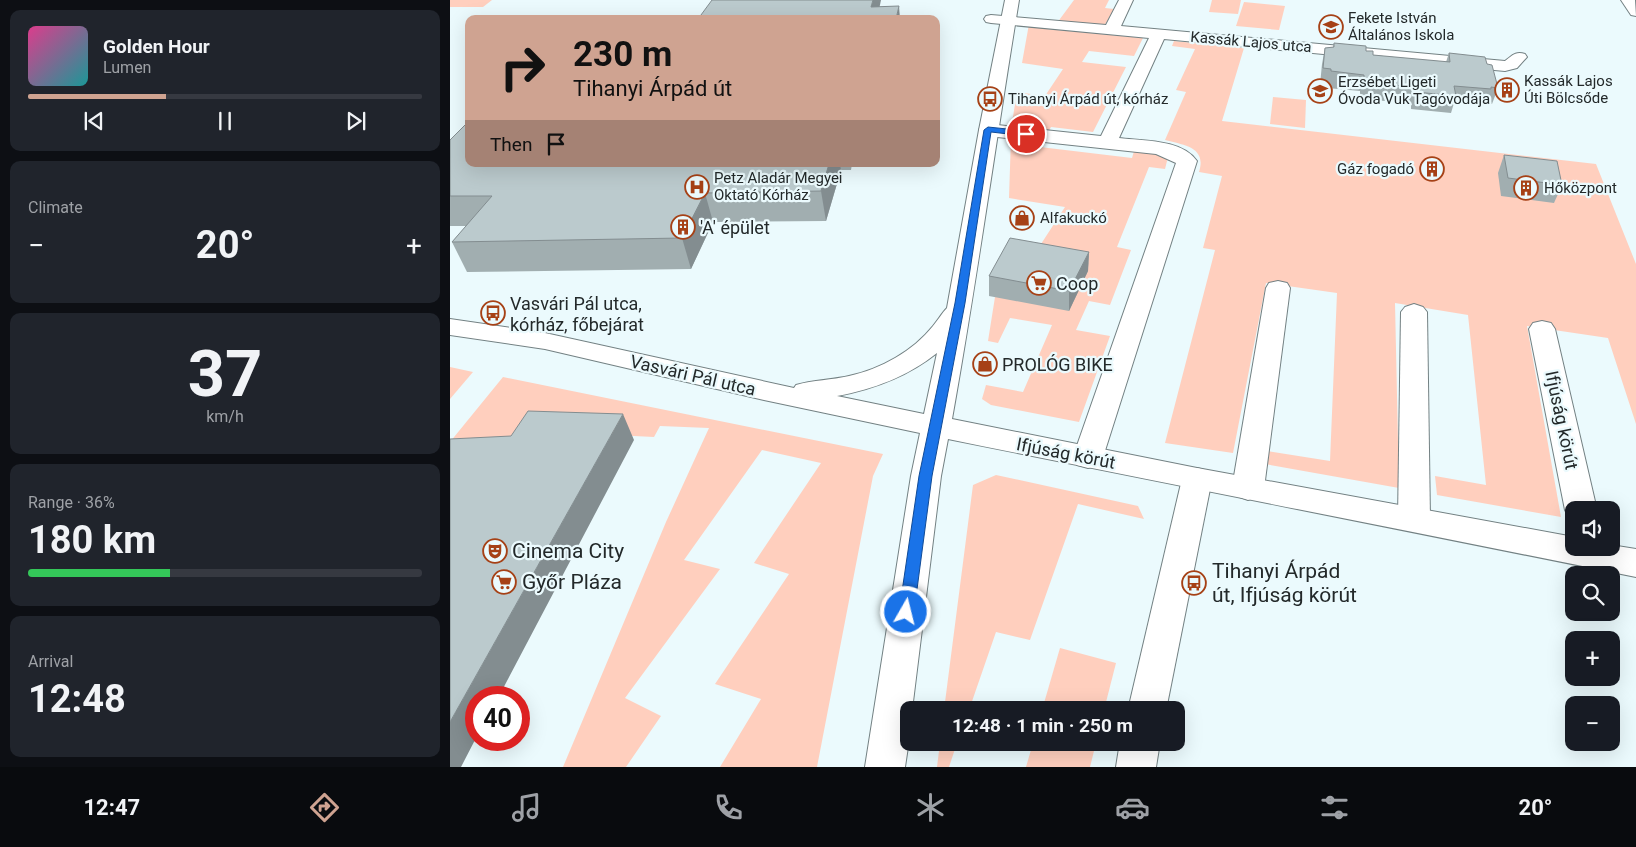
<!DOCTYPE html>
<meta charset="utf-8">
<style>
:root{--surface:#171b24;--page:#20242c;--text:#f1f3f6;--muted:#9ea1a6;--line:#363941;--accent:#cfa391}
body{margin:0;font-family:Roboto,sans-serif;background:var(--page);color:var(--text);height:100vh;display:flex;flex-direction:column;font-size:19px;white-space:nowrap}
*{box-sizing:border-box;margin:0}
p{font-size:16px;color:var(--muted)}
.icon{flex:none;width:28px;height:28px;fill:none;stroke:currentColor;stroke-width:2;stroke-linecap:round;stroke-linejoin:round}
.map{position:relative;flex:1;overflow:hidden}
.sheet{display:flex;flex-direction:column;gap:10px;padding:10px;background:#0d0f14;width:450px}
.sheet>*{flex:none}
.banner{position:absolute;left:15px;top:15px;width:475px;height:152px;border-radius:10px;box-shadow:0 5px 20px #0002;background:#cfa391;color:#111;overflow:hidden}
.tools{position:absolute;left:1115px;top:501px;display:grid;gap:10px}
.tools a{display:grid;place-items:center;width:55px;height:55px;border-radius:10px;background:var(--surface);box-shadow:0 5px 20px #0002;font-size:25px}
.speed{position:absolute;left:15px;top:686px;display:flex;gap:10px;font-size:25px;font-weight:700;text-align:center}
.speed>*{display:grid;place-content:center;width:65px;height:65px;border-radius:50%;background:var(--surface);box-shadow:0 5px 20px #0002;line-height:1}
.speed .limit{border:8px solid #d22;background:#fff;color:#111}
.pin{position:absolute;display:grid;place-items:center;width:42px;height:42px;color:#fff;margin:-21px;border:2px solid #fff;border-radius:50%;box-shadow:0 1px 5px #0007}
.me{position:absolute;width:55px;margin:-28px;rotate:8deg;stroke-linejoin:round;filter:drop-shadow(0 0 4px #0008)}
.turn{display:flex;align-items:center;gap:18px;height:105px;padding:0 25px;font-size:22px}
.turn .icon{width:65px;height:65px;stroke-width:2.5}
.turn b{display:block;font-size:35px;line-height:42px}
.then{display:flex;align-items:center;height:48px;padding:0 25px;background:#0003;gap:10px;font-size:19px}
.big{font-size:38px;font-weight:700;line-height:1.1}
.sheet .widget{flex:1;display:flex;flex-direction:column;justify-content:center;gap:8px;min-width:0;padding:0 18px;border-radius:10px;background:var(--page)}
.sheet .dial{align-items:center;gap:0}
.dial b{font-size:65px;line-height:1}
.song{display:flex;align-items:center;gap:15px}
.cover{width:60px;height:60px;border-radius:8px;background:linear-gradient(135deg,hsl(330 70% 55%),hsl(180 70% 35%))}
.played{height:5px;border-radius:2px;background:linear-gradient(90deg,var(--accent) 35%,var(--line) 35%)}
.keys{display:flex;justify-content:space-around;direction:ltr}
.heat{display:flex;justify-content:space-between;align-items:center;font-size:28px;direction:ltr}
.charge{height:8px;border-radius:4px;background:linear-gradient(90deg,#34c759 36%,var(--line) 0)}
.trip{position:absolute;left:450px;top:701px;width:285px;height:50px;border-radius:10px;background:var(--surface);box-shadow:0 5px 20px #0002;font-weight:700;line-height:50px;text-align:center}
.dock{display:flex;height:80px;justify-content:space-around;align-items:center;background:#090b0e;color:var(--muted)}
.dock .icon{width:35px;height:35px}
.dock .active{color:var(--accent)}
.dock b{font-size:22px;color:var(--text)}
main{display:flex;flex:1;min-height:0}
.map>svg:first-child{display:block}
.green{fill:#ffcfbe}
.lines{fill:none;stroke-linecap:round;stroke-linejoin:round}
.street-casing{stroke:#738183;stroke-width:2}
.secondary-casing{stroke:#738183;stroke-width:2}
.street{fill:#fff;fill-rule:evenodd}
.secondary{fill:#fff;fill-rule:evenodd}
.wall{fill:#a1aeb0}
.shaded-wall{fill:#838d90}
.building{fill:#bbcacd;stroke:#838d90}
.route{fill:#1a73e8;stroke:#114b97}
.labels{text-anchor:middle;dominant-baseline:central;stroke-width:4.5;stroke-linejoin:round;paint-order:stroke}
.far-poi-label{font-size:15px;fill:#23292a;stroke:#ebfafd;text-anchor:start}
.far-street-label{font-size:15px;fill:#23292a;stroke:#ebfafd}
.poi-label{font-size:18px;fill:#23292a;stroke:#ebfafd;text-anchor:start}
.street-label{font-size:18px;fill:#23292a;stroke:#ebfafd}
.near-poi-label{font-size:21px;fill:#23292a;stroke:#ebfafd;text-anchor:start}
</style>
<main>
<section class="sheet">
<div class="widget">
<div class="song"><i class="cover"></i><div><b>Golden Hour</b><p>Lumen</p></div></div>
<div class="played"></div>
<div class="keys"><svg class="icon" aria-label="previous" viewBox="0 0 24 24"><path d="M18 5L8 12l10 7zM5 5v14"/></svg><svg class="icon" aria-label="pause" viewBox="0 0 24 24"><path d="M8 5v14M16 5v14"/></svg><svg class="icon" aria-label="next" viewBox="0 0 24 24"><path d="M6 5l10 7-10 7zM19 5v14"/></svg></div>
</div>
<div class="widget"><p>Climate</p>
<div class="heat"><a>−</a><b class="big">20°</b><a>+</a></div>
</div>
<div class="widget dial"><b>37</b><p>km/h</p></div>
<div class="widget"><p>Range · 36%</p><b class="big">180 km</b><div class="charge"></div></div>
<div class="widget"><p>Arrival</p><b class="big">12:48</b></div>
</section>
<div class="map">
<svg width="1186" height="767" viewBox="0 0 1186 767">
<rect width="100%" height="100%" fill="#ebfafd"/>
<g class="green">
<polygon points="0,0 42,0 33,7 0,7"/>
<polygon points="624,0 659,0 655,8 664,9 653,28 607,23"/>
<polygon points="762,0 791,0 788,14 759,12"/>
<polygon points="794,2 835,6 829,30 786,26"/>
<polygon points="579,24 597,29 693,38 684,56 639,51 632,62 676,67 643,132 601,127 598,132 561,129 567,92 595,96 613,69 572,63"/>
<path d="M724 41 794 48 772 121 1146 164 1186 264V424L1158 338 1077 326 1111 517 987 495 985 476 1036 485 1018 315 945 303 949 488 815 464 817 451 880 461 887 293 816 283 783 453 715 443 765 250 753 248 772 176 749 172C757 147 734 145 715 140L736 92 726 90 745 49 722 46Z"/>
<polygon points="823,97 856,100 855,128 820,124"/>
<polygon points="561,137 594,140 590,147 682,158 685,148 718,157 715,169 699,167 667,247 681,250 660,305 639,301 626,330 660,336 629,422 541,405 532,399 536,385 573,392 602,325 560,318 548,343 538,341 545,297 580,261 615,207 559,198"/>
<polygon points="0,367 23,372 0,399"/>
<polygon points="53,377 433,454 423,476 367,767 270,767 311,699 265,684 339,574 304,563 371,463 312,450 234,560 270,569 175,698 211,716 176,767 113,767 216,522 259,428 210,426 204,437 83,431 68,452 0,442"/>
<polygon points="546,475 688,506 694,519 628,504 580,640 546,632 519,710 494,710 523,485"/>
<polygon points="610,648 666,663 654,710 592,710"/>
<polygon points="490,743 507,743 499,767 487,767"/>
<polygon points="583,743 583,742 646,743 640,767 576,767"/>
</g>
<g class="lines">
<g class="street-casing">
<g id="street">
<path d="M669 0H683L671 26 1055 61C1062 56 1065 51 1075 54L1077 57 1067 68 1055 71 714 39 669 138C693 141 732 139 747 161L653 457 649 465 638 468 627 465 623 457 726 163 706 154 538 136 531 134 529 130 531 126 538 124 651 136 699 38 541 23 536 22 534 19 536 16 541 15 656 25Z"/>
<polygon points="1171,0 1185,0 1186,16 1181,15"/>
<polygon points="828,281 837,283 840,288 814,488 809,496 798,500 787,496 782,488 816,288 819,283"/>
<polygon points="964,304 973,307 977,312 980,519 975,528 964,531 953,528 948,519 951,312 955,307"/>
<polygon points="1092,321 1101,323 1105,329 1147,510 1124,510 1124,520 1120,519 1115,510 1079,329 1083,323"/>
<polygon points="747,468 758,471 762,479 716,710 678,710 732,479 736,471"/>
<polygon points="670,742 710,742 706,767 666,767"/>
</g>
</g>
<g class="secondary-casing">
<path id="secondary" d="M555 0H569C546 140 527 280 502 419L747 468 1124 537V548H1161V545L1186 549V577C957 530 727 486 498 439L491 476 462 710H459V740L455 767H415L461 476 470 433 314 400 95 349 0 335V319L95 333 344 388 346 385C363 380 382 380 399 376 431 369 463 351 483 326 488 320 492 313 497 308L529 130ZM487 353 474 414 387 396C424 389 457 377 487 353Z"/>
</g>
<use href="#street" class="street"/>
<use href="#secondary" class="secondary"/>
</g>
<g class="wall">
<polygon points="884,43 916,51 923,55 996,62 999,53 1037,64 1048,88 1042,104 1036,104 1036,106 1004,103 1001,113 961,109 961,104 917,99 917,97 910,96 910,91 877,88 878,86 870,85 872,64 875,48 883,47"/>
<polygon points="0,140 19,164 402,164 401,170 391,170 376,221 263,222 241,269 17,272 2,242 16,226 0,226"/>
<polygon points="1054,155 1112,185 1104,203 1051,196 1048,173"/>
<polygon points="639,252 638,271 619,311 539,296 539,276"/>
</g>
<g class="shaded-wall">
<polygon points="423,0 431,0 427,19 421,7"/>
<polygon points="449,6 450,19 446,19"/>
<polygon points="379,164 390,164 391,170 376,221 371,191"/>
<polygon points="255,193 263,222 241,269 232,238"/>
<polygon points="639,252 638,271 619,311 619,291"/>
<polygon points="173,414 184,440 48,698 26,698 26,738 11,767 0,767 0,722"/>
</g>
<g class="building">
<polygon points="262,0 423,0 421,7 449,6 446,19 248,19"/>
<polygon points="884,43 916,46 916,51 923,51 923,55 1000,62 999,53 1035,57 1037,64 1042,65 1048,88 1041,87 1041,89 1004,86 1006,96 966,92 966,87 921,83 921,80 914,80 914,75 881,71 881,69 873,68 875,48 884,47"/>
<polygon points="19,121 19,164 379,164 371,191 255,193 232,238 2,242 42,196 0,196 0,140"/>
<polygon points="1054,155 1107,161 1112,185 1058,178"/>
<polygon points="560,238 639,252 619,291 539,276"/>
<polygon points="78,411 173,414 0,722 0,439 61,436"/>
</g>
<polygon class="route" points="538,127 576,131 580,134 576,136 541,132 515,303 482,476 464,612 462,616 456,618 451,616 449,612 469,476 505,303 534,130"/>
<defs>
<g id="school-ring" transform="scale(1.25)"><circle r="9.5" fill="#ebfafd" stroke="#a64116" stroke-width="1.5"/><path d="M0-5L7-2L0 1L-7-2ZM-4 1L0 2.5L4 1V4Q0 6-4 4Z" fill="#a64116"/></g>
<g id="building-ring" transform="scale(1.25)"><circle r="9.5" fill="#ebfafd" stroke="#a64116" stroke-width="1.5"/><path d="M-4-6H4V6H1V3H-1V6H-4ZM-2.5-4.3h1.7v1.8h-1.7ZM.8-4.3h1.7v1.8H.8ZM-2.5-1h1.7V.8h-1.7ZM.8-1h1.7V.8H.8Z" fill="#a64116"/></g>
<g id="bus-ring" transform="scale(1.25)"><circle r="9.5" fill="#ebfafd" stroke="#a64116" stroke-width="1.5"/><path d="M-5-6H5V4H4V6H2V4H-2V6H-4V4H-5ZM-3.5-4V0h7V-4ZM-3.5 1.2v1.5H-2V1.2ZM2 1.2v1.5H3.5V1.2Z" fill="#a64116"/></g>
<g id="hospital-ring" transform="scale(1.25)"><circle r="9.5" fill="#ebfafd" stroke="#a64116" stroke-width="1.5"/><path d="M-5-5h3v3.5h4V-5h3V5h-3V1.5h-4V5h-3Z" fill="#a64116"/></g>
<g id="shop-ring" transform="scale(1.25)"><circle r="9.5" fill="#ebfafd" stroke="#a64116" stroke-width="1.5"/><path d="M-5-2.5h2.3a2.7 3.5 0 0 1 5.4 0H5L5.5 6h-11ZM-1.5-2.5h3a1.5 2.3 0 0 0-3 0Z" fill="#a64116"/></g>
<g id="supermarket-ring" transform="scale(1.25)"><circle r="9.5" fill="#ebfafd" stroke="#a64116" stroke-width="1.5"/><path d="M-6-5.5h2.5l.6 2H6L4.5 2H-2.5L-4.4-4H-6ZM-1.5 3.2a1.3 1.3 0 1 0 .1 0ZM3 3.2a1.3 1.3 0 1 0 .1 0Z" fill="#a64116"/></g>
<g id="theatre-ring" transform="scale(1.25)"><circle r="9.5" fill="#ebfafd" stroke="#a64116" stroke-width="1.5"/><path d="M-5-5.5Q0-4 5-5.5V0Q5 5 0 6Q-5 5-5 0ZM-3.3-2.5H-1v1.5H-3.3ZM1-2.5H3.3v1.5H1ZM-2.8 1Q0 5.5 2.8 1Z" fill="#a64116"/></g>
</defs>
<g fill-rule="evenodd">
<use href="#school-ring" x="881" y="27"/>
<use href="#building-ring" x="1057" y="90"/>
<use href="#school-ring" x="870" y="91"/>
<use href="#bus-ring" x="540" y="99"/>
<use href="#building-ring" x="982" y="169"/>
<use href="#hospital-ring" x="247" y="187"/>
<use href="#building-ring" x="1076" y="188"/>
<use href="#shop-ring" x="572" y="218"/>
<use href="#building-ring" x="233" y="227"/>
<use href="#supermarket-ring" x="589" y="283"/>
<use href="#bus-ring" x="43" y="313"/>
<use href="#shop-ring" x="535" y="364"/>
<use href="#theatre-ring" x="45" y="551"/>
<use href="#supermarket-ring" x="54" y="582"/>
<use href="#bus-ring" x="744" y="583"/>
</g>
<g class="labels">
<g class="far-poi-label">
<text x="898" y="18">Fekete István<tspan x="898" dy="17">Általános Iskola</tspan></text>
<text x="1074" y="81">Kassák Lajos<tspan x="1074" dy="17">Úti Bölcsőde</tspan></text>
<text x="888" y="82">Erzsébet Ligeti<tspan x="888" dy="17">Óvoda Vuk Tagóvodája</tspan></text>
<text x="558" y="99">Tihanyi Árpád út, kórház</text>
<text x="964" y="169" text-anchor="end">Gáz fogadó</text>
<text x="264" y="178">Petz Aladár Megyei<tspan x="264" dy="17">Oktató Kórház</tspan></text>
<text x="1094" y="188">Hőközpont</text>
<text x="590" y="218">Alfakuckó</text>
</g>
<g class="far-street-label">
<text transform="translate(801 42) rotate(5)">Kassák Lajos utca</text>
</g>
<g class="poi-label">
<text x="250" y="227">'A' épület</text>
<text x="606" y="283">Coop</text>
<text x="60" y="303">Vasvári Pál utca,<tspan x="60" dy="21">kórház, főbejárat</tspan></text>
<text x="552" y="364">PROLÓG BIKE</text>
</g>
<g class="street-label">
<text transform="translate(243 375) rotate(13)">Vasvári Pál utca</text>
<text transform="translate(1112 420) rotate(78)">Ifjúság körút</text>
<text transform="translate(616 453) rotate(11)">Ifjúság körút</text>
</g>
<g class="near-poi-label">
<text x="62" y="551">Cinema City</text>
<text x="762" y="571">Tihanyi Árpád<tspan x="762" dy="24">út, Ifjúság körút</tspan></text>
<text x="72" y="582">Győr Pláza</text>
</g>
</g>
</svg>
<div class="tools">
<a><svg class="icon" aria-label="sound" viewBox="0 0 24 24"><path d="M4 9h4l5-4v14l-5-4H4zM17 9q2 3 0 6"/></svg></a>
<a><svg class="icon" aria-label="search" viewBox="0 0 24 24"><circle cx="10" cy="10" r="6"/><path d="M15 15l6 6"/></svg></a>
<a>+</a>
<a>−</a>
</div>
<div class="speed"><div class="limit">40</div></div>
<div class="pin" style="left:576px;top:134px;background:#d93025"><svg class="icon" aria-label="arrive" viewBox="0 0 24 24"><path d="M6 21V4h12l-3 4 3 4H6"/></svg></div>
<svg class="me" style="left:456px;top:612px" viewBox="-20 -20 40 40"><circle r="17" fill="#1a73e8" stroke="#fff" stroke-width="3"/><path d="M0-11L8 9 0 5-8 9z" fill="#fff"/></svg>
<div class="trip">12:48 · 1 min · 250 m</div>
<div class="banner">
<div class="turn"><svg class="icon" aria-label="right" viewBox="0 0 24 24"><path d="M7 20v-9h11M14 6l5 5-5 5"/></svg><div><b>230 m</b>Tihanyi Árpád út</div></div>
<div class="then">Then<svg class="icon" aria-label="arrive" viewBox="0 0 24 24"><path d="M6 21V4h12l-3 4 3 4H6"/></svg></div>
</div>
</div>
</main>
<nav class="dock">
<b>12:47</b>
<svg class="icon active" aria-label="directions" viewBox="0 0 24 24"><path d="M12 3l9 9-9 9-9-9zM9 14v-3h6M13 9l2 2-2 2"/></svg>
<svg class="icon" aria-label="music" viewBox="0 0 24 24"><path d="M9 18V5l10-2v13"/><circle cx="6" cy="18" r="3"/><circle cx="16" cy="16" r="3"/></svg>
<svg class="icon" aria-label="phone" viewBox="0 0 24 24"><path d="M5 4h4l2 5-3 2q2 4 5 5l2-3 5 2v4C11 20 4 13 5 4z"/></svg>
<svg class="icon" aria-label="climate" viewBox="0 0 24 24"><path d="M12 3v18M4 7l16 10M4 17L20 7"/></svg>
<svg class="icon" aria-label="car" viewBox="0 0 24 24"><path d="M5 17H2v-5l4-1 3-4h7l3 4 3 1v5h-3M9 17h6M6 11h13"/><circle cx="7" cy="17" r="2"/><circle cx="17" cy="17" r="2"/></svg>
<svg class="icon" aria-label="filters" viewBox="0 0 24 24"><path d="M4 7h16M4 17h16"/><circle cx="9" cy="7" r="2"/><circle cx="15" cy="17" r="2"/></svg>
<b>20°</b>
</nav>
